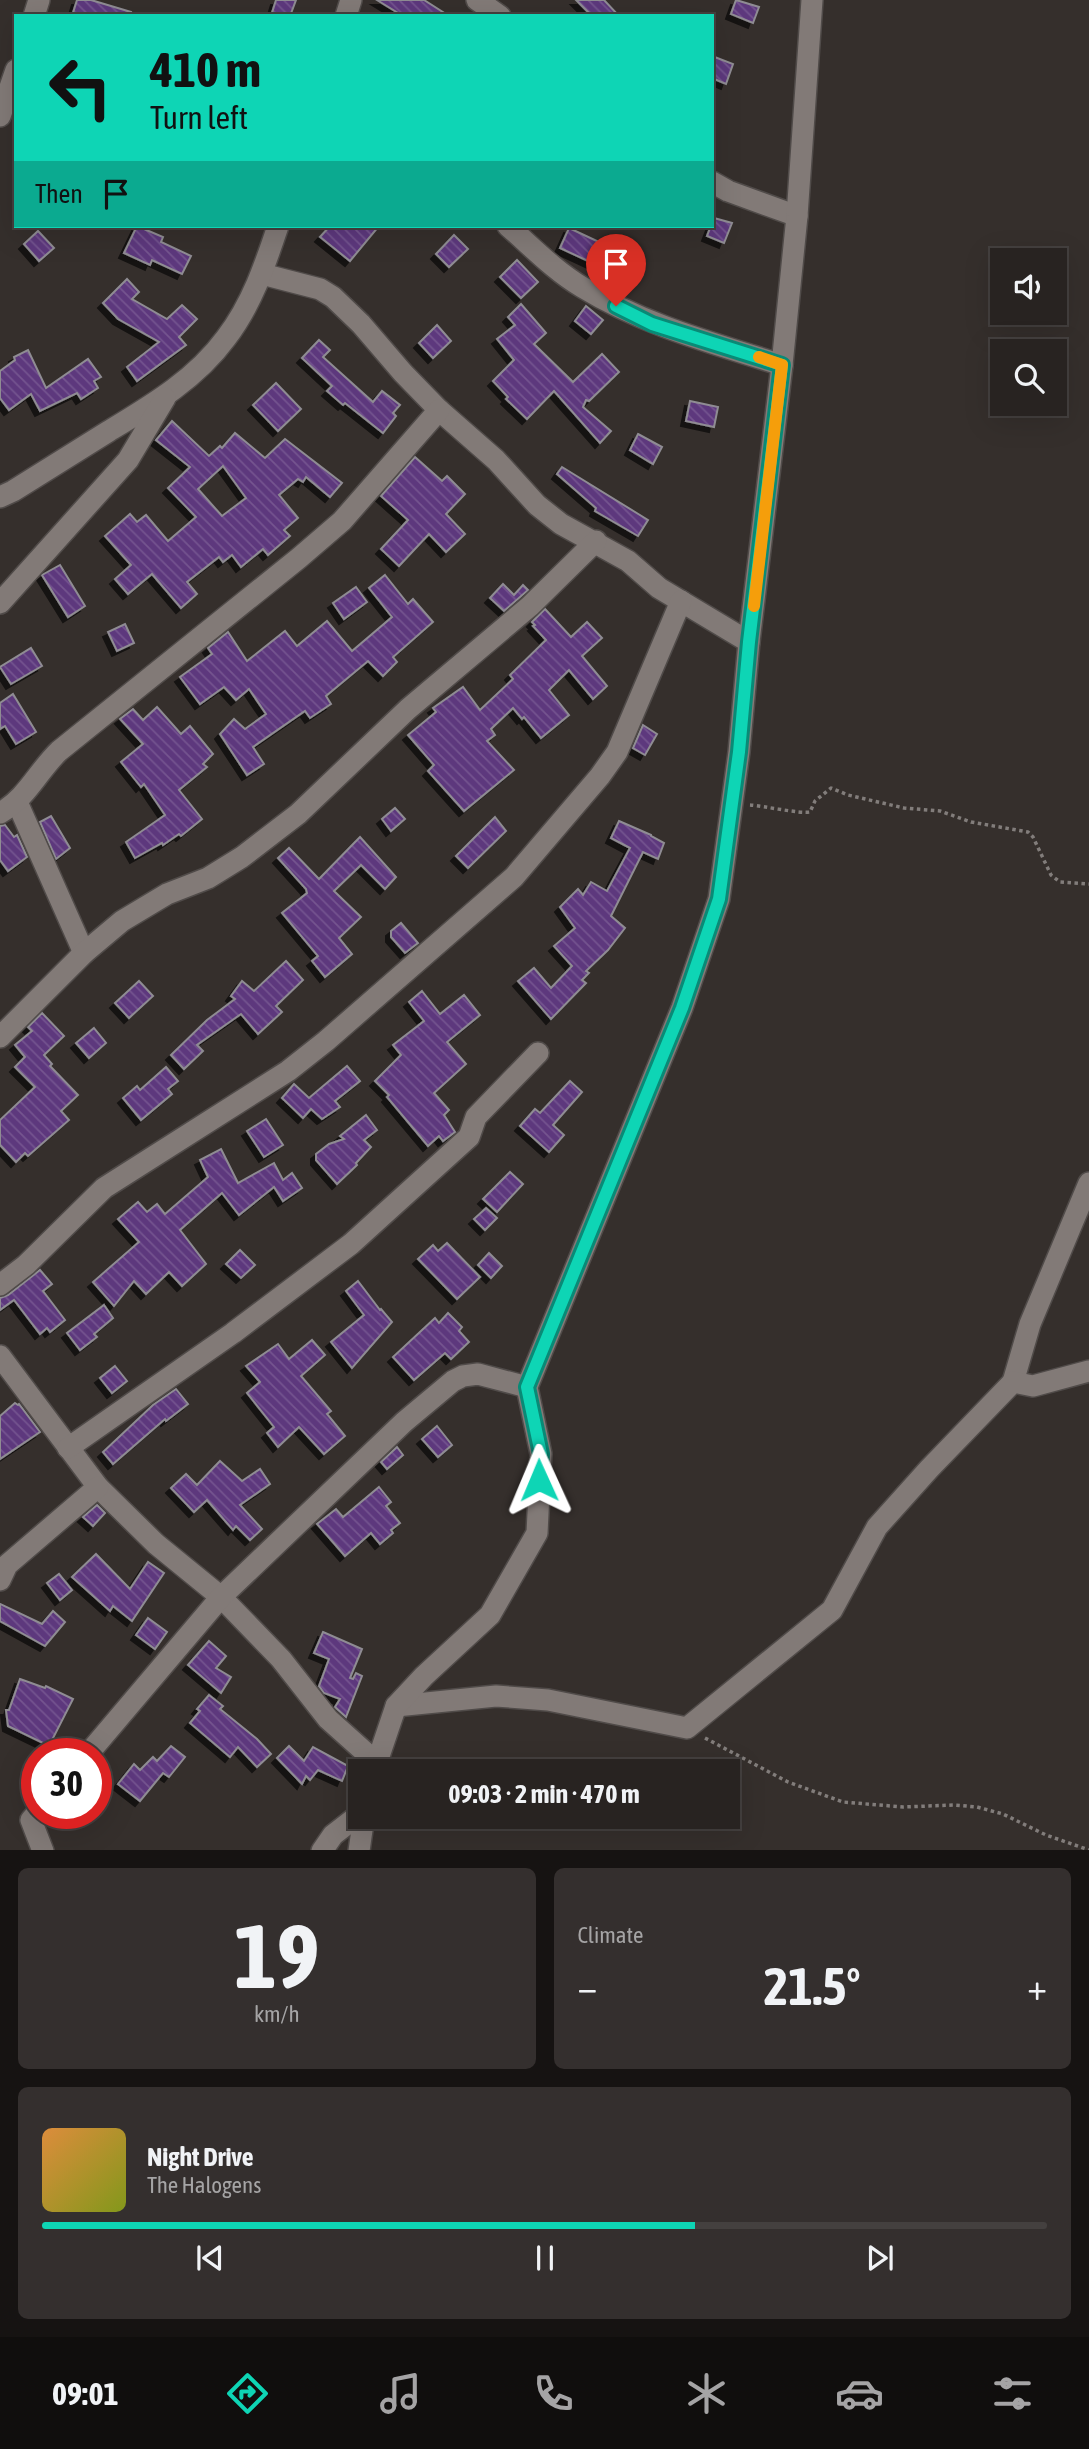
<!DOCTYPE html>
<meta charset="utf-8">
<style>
:root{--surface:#282321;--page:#342f2e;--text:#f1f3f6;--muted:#a5a4a5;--line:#44403f;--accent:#0ed5b5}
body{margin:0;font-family:"Asap Condensed",sans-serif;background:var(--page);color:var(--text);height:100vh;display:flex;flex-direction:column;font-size:26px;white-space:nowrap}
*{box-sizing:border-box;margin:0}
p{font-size:23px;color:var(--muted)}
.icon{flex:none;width:38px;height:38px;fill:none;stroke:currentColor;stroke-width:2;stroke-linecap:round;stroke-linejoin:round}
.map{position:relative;height:1850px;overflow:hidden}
.sheet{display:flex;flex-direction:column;gap:18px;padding:18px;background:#161312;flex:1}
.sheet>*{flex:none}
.guide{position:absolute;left:14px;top:14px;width:700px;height:214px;border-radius:0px;box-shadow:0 7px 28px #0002,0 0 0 2px var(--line);background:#0ed5b5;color:#111;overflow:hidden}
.controls{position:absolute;left:990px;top:248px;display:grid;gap:14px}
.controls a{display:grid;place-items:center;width:77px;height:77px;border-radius:0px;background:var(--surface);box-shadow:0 7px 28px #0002,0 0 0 2px var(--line);font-size:35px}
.speed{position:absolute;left:21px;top:1738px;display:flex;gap:14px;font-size:35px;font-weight:700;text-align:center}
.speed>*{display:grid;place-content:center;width:91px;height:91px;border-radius:50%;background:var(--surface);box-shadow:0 7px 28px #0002,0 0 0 2px var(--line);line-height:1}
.speed .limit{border:10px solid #d22;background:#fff;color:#111}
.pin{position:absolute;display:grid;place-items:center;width:60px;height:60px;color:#fff;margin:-72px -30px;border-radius:50% 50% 50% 0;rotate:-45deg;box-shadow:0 0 7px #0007}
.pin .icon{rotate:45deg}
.me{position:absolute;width:77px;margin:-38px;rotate:359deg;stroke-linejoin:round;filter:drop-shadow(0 0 5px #0008)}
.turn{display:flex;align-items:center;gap:24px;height:147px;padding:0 21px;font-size:32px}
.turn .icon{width:91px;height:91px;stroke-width:2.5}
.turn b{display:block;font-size:49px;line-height:60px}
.then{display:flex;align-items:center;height:66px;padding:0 21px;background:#0003;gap:14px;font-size:26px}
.big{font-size:52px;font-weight:700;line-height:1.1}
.sheet .card{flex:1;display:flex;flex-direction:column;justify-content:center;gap:10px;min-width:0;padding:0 24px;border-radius:10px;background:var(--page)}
.sheet .dial{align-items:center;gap:0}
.dial b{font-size:91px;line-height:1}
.song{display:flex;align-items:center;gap:21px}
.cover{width:84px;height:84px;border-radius:10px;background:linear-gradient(135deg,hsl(30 70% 55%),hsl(70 70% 35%))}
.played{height:7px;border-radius:4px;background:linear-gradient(90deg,var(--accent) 65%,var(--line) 65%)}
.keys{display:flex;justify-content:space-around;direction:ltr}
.heat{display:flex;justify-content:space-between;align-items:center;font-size:38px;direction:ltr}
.sheet .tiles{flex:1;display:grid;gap:18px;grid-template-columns:1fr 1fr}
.card:last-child{grid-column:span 2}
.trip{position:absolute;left:348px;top:1759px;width:392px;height:70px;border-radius:0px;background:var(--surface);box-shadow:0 7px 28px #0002,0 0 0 2px var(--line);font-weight:700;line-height:70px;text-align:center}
.tabs{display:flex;height:112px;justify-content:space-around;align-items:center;background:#100e0d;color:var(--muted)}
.tabs .icon{width:49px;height:49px}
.tabs .on{color:var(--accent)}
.tabs b{font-size:32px;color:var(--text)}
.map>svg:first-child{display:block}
.building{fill:url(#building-back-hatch);stroke:#8f8c93;stroke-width:2;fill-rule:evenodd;filter:url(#shadow)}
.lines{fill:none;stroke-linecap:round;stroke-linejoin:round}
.street-casing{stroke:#504b49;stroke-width:24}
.path{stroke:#827d7b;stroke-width:3.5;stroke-dasharray:3.5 3.5;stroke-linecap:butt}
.street{stroke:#827a77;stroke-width:21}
.route-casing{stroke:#098a76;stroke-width:18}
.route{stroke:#0ed5b5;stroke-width:12}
.slow{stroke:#f59e0b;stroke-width:12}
</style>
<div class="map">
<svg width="1089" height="1851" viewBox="0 0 1089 1851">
<defs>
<pattern id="building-back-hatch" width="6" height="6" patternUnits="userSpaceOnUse" patternTransform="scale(1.75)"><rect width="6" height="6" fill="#5d387d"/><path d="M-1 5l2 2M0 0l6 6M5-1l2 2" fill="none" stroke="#74548f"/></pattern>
<filter id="shadow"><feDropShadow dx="-5" dy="5" stdDeviation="0" flood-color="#0009"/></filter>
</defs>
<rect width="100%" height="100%" fill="#352f2c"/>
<g class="building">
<polygon points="77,0 91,0 131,12 130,16 72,16"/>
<polygon points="276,0 296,0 290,16 271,16"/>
<polygon points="377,0 424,0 449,16 403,16"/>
<polygon points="576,0 604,0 619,16 592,16"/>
<polygon points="736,0 759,7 753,23 731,14"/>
<polygon points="712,56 733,64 726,84 712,78"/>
<polygon points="714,218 732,223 724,243 707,236"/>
<polygon points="137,226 163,237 161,242 191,256 182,274 152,260 150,265 124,253"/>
<polygon points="330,226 379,226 350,261 320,237"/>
<polygon points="569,228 599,242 595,249 621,264 616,274 560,248"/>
<polygon points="38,231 54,248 39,261 24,244"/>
<polygon points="454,235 468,249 449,267 436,254"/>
<polygon points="517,260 538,282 521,298 500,277"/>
<polygon points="127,279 139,292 132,299 167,319 182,305 197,319 179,337 186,345 137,381 127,367 159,342 118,319 103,303"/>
<polygon points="521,304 546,333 534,344 573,382 602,354 619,372 589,401 586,400 583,407 611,431 600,443 554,391 527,419 506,399 508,397 493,381 514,360 497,339 515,325 508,317"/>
<polygon points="586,306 603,320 591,334 575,321"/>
<polygon points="437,325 451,341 433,358 419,343"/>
<polygon points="319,340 330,350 323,357 373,402 382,391 400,405 393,413 396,416 383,433 345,403 343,405 327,391 332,386 302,358"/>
<polygon points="28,350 46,388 88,359 101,377 94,381 98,388 81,399 77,393 40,411 31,394 9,410 0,398 0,371 15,360 14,357"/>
<polygon points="276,383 301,409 278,431 253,405"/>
<polygon points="690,401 718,407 714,427 686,421"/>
<path d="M172 421 209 456 220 446 222 448 235 433 265 458 285 439 342 483 330 497 306 477 303 482 298 479 279 495 298 518 284 530 290 536 268 555 263 549 241 567 232 555 223 562 219 557 187 582 197 594 181 608 152 574 128 594 115 579 131 565 105 536 130 514 137 522 146 515 168 541 196 517 168 488 190 467 156 440ZM223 466 246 498 222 516 198 489Z"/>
<polygon points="638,434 662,447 653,464 630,450"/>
<polygon points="415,457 442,481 447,476 465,494 446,514 465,534 446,552 429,534 399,566 381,549 408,520 381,496"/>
<polygon points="562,467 648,520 638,536 595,511 596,508 557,474"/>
<polygon points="60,565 85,606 68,617 42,575"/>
<polygon points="385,575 408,604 413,599 433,622 393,657 397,662 383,676 368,661 326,696 331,704 310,718 305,711 253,747 264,764 247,775 220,734 234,719 245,729 266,714 249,689 236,700 224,687 200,704 180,677 212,654 208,648 228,632 247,661 285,631 297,646 327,621 352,651 392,617 369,588"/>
<polygon points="503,584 514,595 523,585 528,590 504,611 490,598"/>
<polygon points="356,587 367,602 344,619 333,603"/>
<polygon points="545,609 571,637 587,622 602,638 582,656 607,686 593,699 569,670 549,690 569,715 541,738 524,717 522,719 513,708 491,729 495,735 487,741 514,770 464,811 428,771 434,765 408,735 436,712 433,708 463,687 480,710 513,679 510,675 546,640 533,626 535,625 532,622"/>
<polygon points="125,624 134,643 117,651 108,632"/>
<polygon points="31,648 42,666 11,684 0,667"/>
<polygon points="13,694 36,732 16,744 5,726 0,729 0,703"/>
<polygon points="157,707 181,734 190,726 213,754 203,764 207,767 179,790 202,819 181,836 179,834 163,845 162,843 135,858 126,842 165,815 144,784 141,787 121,762 143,744 120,719 133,709 143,720"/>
<polygon points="643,725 657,734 645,755 633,748"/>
<polygon points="395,808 405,819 391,831 382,819"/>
<polygon points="51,816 70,848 56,859 40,822"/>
<polygon points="495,817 506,831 468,868 456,856"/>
<polygon points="619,821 651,835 651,836 664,843 658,859 643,852 611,916 625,928 608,950 586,971 589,973 582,980 586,983 551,1019 518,981 534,968 551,988 572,966 554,946 575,928 560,907 578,889 583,895 591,882 607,891 630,848 611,838"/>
<polygon points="5,825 14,837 17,835 27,857 8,871 0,860 0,826"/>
<polygon points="360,837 396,877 385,889 361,865 334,891 361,917 339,938 352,954 325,977 312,961 318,956 282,913 307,893 306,889 278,858 289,848 319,879"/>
<polygon points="401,923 418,943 405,953 391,937 391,931"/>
<polygon points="286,961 303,980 276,1006 282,1012 258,1034 241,1014 197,1045 203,1051 184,1069 171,1055 207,1020 235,999 231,996 242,981 254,991"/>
<polygon points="139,981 153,996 129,1018 115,1003"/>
<polygon points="422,991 440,1014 464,995 480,1015 447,1042 466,1064 434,1093 449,1110 444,1115 455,1132 443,1141 439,1136 428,1146 387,1097 389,1095 375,1081 401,1055 393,1045 424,1021 409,1002"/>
<polygon points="42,1013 64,1036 44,1055 52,1064 50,1066 78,1095 61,1111 69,1120 28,1156 25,1153 16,1162 0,1145 0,1120 35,1087 15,1067 25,1057 15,1045 32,1031 28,1027"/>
<polygon points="94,1028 106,1043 89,1058 76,1043"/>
<polygon points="347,1066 360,1081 335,1101 340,1107 322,1119 311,1109 303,1118 282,1098 294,1084 309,1098"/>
<polygon points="166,1067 178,1081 168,1089 172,1094 141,1120 123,1098 137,1086 140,1090"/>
<polygon points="570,1081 582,1092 553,1125 564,1135 549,1152 520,1126 535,1109 540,1113"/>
<polygon points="366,1115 377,1130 364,1140 371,1147 356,1163 357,1165 337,1184 316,1160 316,1154 329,1144 344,1139 340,1136"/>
<polygon points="266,1119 283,1145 264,1157 247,1131"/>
<polygon points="221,1149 238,1183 274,1163 283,1180 292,1173 302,1188 283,1201 274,1187 239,1215 222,1193 180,1230 206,1264 182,1286 169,1272 146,1294 134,1281 114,1306 93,1282 139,1242 118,1219 138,1202 147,1212 157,1204 165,1214 208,1177 200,1160"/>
<polygon points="510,1172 523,1184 497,1212 483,1199"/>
<polygon points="486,1208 497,1218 485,1230 474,1219"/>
<polygon points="447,1243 480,1277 457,1299 418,1259 433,1245 438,1251"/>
<polygon points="240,1250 255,1265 241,1278 226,1264"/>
<polygon points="489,1253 502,1266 491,1278 478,1265"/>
<polygon points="40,1270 52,1284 43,1291 65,1320 50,1332 47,1328 40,1334 14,1300 0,1310 0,1298 8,1295"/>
<polygon points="358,1281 380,1310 381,1309 392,1322 352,1368 331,1342 364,1315 346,1291"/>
<polygon points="104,1305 113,1318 94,1334 97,1337 80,1350 67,1333"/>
<polygon points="448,1313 462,1327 459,1331 469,1342 451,1359 445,1353 414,1380 393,1357 435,1318 439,1323"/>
<polygon points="312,1340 325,1355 301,1376 331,1411 327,1414 345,1436 324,1454 299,1427 278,1447 267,1433 274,1427 247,1393 260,1382 246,1366 278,1344 289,1359"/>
<polygon points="115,1366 127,1381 112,1393 100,1378"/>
<polygon points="176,1389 188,1404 166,1421 165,1419 113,1464 103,1452 153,1405"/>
<polygon points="15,1403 18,1405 19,1404 40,1432 0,1459 0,1416"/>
<polygon points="437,1426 452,1445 438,1457 422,1439"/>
<polygon points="397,1447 403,1455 387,1469 381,1462"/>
<polygon points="220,1461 242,1481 260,1469 270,1484 240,1505 262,1529 250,1540 236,1526 233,1530 207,1500 194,1512 171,1488 186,1474 197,1485"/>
<polygon points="379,1487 391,1502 386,1506 400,1523 391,1530 393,1533 380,1544 371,1533 345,1556 317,1524 336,1509 343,1517"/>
<polygon points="97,1505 105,1513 93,1526 83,1517"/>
<polygon points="96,1554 130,1589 148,1562 164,1573 132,1621 113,1606 110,1611 72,1577"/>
<polygon points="59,1574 72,1590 60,1600 47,1583"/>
<polygon points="0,1604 42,1624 53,1611 65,1622 45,1646 0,1621"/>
<polygon points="148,1618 167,1632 155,1649 136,1635"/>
<polygon points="323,1632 362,1649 350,1678 353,1679 356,1673 362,1676 346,1717 335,1707 340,1699 324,1693 319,1686 329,1659 314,1653"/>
<polygon points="209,1641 226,1656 216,1668 231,1677 221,1693 188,1665"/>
<polygon points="20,1679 45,1688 46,1686 73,1699 49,1746 8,1726 6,1710 9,1710"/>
<polygon points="209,1695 223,1706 220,1709 257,1739 271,1754 257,1767 238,1747 230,1757 190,1723 200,1711 197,1709"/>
<polygon points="171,1746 185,1757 169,1777 163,1773 140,1801 118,1784 134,1764 140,1770 153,1757 157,1761"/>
<polygon points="289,1746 304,1761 313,1747 348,1766 342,1781 318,1770 310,1780 306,1776 302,1784 277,1758"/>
</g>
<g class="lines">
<g class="street-casing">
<g id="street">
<polyline points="477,0 500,16"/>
<polyline points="34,16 39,0"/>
<polyline points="346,16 351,0"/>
<polyline points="0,116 16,70"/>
<polyline points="712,182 728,191 797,216"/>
<path d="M508 226C532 247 555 271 582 287 644 325 713 343 782 365"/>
<polyline points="262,274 320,289 333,297 361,324 403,373 439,410 496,460 537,505 561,524 628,561 659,588 749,642"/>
<path d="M0 497 13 491C45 471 77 451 109 431 152 405 196 379 226 338 252 304 265 265 278 226"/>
<polyline points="0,603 128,460 165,398"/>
<polyline points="17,802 84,953"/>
<path d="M0 813C27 798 38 771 59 751L299 558 342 521 439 410"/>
<polyline points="0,1037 84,953 122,921 167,894 208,878 242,857 298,814 408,709 530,606 596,541"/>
<polyline points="0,1285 26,1265 104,1188 288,1071 326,1041 514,877 600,776 617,752 681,601"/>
<polyline points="0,1356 98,1487 156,1544 221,1597 281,1659 328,1719 376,1762"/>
<polyline points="1013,1382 1030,1324 1089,1183"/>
<polyline points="68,1448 233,1333 351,1244 469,1137 476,1117 538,1053"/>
<polyline points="0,1580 7,1565 98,1487"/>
<polyline points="396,1706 496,1696 548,1700 687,1728 832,1610 877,1527 929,1469 1013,1382 1033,1386 1089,1371"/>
<polyline points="88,1754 221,1597 404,1422 453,1381 463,1376 478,1374 527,1387"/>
<polyline points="374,1771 396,1706 424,1676 490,1615 537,1533 541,1454 527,1387 682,1008 719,899 739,752 749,642 782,365 797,216 812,0"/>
<polyline points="37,1813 31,1820 43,1851"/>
<polyline points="322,1851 333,1835 360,1814"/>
<polyline points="359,1851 364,1816"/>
</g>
</g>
<g class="path">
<path d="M750 805C764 806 800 814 810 812L815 801 831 788 848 795 904 808 940 811 971 822 1028 832 1033 837 1051 875 1060 882 1089 884"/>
<polyline points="705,1738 788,1782 843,1802 903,1807 954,1805 977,1807 1003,1814 1046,1835 1089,1850"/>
</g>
<use href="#street" class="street"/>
</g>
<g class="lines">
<g class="route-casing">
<polyline id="route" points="539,1480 541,1454 527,1387 682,1008 719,899 739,752 749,642 782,365 652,324 616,306"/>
</g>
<use href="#route" class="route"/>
<polyline class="slow" points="754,606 782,365 759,357"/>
</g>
</svg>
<div class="controls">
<a><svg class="icon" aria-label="sound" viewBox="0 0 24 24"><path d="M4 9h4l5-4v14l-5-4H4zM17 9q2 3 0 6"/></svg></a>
<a><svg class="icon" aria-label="search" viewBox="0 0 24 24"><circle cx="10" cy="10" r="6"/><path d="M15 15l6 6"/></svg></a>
</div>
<div class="speed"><div class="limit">30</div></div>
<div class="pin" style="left:616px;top:306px;background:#d93025"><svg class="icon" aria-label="arrive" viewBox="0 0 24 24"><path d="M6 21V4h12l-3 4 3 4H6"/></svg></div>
<svg class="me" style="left:539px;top:1480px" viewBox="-20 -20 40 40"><path d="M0-17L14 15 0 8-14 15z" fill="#0ed5b5" stroke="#fff" stroke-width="4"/></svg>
<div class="trip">09:03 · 2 min · 470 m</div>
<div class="guide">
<div class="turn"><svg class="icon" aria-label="left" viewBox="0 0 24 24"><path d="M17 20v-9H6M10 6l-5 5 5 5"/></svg><div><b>410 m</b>Turn left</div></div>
<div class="then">Then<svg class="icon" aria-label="arrive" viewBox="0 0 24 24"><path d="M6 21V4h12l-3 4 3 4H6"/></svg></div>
</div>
</div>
<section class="sheet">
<div class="tiles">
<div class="card dial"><b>19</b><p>km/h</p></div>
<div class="card"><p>Climate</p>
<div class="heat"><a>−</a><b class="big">21.5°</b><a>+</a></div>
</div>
<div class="card">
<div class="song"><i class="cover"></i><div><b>Night Drive</b><p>The Halogens</p></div></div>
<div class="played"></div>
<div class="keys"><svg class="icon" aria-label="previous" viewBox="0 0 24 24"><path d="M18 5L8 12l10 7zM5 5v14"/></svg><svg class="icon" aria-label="pause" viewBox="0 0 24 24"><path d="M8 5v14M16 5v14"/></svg><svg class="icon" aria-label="next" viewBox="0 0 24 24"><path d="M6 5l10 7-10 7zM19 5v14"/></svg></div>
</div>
</div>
</section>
<nav class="tabs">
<b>09:01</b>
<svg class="icon on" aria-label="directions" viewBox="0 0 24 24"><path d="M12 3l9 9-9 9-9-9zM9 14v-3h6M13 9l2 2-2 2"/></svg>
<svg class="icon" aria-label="music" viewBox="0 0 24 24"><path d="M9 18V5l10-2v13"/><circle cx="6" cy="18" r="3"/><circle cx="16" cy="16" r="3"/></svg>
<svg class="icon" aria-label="phone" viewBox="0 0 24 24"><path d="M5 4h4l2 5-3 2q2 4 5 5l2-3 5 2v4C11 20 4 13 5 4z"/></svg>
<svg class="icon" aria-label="climate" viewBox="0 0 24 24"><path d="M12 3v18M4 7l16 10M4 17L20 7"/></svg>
<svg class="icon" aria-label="car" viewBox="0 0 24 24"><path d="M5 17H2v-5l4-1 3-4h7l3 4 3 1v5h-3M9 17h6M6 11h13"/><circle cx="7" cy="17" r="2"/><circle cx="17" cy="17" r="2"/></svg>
<svg class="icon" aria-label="filters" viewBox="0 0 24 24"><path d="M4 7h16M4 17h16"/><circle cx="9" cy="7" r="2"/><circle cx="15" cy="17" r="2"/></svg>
</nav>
